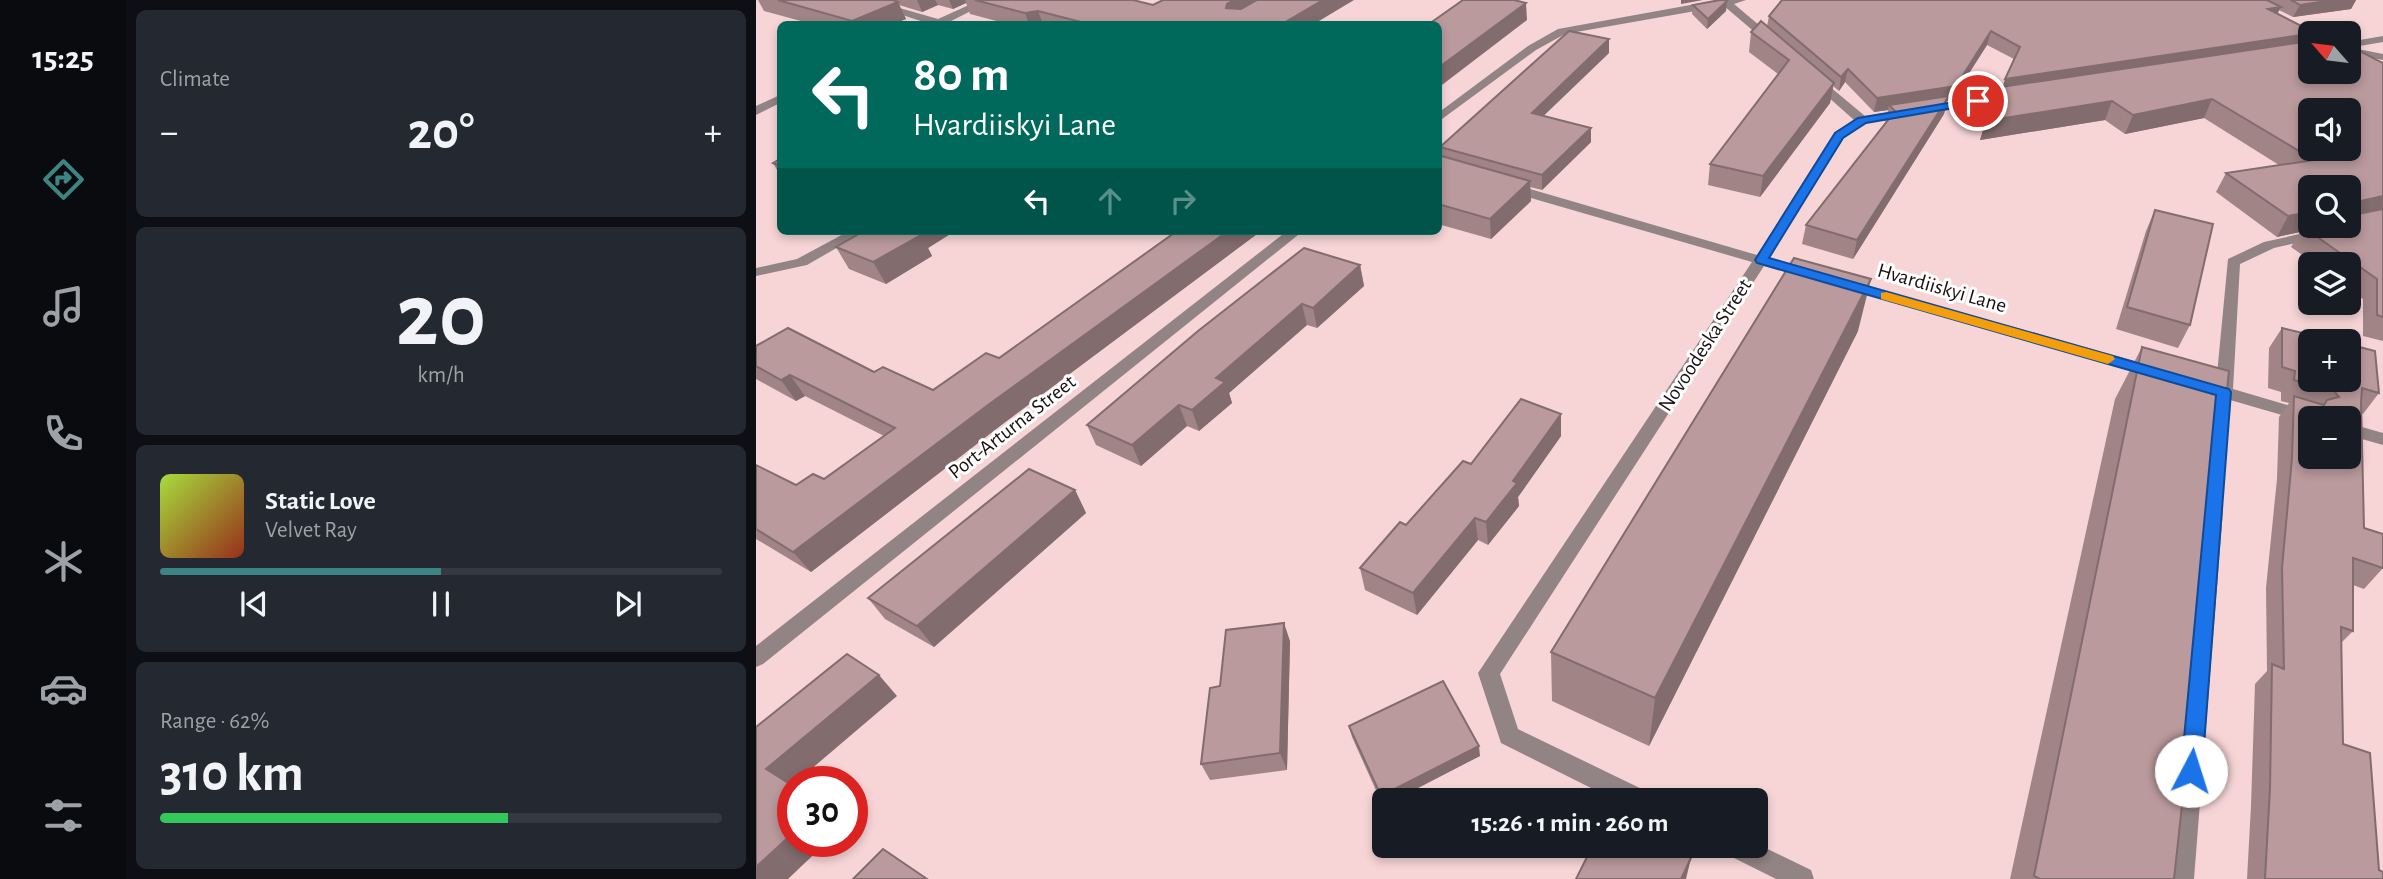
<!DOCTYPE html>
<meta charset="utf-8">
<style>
:root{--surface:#171b24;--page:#242831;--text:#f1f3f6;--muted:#9ea1a6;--line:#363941;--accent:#3d8584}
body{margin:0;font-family:"Alegreya Sans",sans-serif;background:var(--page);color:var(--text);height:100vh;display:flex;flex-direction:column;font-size:26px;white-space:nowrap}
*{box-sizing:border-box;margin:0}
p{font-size:23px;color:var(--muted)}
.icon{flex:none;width:38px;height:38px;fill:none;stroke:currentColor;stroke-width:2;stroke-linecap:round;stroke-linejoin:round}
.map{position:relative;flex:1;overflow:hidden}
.drawer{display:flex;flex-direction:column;gap:10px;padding:10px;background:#0d0f14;width:630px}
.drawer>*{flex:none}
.banner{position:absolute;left:21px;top:21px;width:665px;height:214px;border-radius:10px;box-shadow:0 4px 10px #0003;background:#00695c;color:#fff;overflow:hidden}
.needle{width:46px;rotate:298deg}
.controls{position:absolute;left:1542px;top:21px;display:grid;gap:14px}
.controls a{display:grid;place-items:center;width:63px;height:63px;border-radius:10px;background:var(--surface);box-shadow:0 4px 10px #0003;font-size:35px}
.speed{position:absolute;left:21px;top:766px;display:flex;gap:14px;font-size:35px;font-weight:700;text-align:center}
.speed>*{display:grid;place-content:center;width:91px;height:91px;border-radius:50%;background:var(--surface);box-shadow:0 4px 10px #0003;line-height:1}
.speed .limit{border:10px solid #d22;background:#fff;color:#111}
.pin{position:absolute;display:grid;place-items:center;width:60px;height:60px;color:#fff;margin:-30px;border:4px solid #fff;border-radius:50%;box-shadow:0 2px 7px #0007}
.me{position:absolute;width:77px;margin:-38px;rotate:5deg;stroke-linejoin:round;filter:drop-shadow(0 0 5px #0008)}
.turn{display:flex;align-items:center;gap:24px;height:147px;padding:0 21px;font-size:32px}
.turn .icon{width:91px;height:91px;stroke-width:2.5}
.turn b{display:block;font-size:49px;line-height:60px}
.lanes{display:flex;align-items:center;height:66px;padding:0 21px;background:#0003;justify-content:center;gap:35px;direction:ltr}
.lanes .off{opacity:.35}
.big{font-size:52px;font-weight:600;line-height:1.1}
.drawer .widget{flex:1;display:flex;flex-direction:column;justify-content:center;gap:10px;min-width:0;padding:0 24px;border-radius:10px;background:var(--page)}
.drawer .dial{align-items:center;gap:0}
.dial b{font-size:91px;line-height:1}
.song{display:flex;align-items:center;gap:21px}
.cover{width:84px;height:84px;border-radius:10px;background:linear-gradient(135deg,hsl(80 70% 55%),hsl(10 70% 35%))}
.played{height:7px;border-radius:4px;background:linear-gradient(90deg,var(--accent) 50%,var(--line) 50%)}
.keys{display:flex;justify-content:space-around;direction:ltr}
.heat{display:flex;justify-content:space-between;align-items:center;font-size:38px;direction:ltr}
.charge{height:10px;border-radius:5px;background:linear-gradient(90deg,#34c759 62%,var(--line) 0)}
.trip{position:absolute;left:616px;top:788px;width:396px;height:70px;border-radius:10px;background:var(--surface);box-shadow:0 4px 10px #0003;font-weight:600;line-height:70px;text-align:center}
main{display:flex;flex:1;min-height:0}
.tab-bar{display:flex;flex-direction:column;width:126px;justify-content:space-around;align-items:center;background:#090b0e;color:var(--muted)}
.tab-bar .icon{width:49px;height:49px}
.tab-bar .on{color:var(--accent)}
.tab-bar b{font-size:32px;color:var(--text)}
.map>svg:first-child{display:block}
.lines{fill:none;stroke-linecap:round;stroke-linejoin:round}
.service{fill:#928384;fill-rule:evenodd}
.minor{fill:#928384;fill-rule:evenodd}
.wall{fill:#a08486}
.shaded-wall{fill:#826c6d}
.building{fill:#ba9a9c;stroke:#826c6d;stroke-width:2;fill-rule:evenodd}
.route{fill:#1a73e8;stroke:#114b97;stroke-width:2}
.slow{fill:#f59e0b}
.labels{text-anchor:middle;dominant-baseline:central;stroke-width:6;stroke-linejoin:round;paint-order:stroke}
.street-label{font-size:21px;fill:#1a0f10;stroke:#fff}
</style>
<main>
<nav class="tab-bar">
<b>15:25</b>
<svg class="icon on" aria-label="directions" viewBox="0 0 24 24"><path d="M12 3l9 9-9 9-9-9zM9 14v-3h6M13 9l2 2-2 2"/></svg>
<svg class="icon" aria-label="music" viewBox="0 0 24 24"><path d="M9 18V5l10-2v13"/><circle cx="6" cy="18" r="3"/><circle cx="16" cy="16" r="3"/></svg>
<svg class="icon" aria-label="phone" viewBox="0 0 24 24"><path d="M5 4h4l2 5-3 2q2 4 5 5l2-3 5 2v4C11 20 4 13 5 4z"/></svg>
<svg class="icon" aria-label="climate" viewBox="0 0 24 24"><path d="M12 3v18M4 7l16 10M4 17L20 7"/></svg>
<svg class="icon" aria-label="car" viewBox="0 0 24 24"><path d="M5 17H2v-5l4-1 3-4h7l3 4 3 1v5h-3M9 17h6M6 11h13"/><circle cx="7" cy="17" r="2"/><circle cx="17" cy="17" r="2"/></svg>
<svg class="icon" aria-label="filters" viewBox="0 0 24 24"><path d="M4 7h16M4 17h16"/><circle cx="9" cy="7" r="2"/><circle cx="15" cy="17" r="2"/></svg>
</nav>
<section class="drawer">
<div class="widget"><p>Climate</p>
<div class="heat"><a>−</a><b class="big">20°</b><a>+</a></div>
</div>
<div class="widget dial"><b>20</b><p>km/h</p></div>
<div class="widget">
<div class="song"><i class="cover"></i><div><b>Static Love</b><p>Velvet Ray</p></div></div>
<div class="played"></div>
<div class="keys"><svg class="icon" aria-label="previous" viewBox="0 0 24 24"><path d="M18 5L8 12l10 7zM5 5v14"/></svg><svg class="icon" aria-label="pause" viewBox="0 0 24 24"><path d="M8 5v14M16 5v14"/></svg><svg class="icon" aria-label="next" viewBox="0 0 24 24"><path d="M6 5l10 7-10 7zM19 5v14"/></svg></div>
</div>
<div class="widget"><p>Range · 62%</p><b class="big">310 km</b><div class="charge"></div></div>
</section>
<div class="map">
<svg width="1627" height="879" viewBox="0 0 1627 879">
<rect width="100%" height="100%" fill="#f7d5d7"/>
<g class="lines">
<polygon class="service" points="1592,47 1627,54 1627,60 1592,53"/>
<g class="minor">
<polygon points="100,0 116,0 182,19 224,0 237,0 193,22 194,24 174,24"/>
<polygon points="962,0 990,0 978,4 1022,41 1022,45 1014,45 968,6 809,34 780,50 682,122 682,113 772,46 802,29"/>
<polygon points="1627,36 1627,42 1592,48 1592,42"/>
<polygon points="1053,76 1061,76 1109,116 1263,91 1269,95 1263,99 1110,123 1088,138 1013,258 1060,272 1062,275 1055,279 1008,266 744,674 762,729 892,792 896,800 859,800 745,743 722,673 996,262 747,190 745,187 752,183 757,184 1001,255 1079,133 1098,120 1053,80"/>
<polygon points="24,95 24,103 0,115 0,106"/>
<polygon points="1562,230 1567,231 1567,237 1518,248 1484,264 1477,389 1562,414 1564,418 1554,418 1554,423 1443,391 1441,387 1443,383 1449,381 1460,385 1472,259 1508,242"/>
<polygon points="93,231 110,231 51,265 0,276 0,268 41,259"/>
<polygon points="531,231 547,231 7,664 0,667 0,646"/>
<polygon points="1092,281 1404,368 1406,372 1398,377 1087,288 1085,285"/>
<polygon points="1592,423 1627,433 1627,445 1592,435"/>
<polygon points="1458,503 1465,505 1467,510 1438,879 1414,879 1449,510 1451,505"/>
<polygon points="999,843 1055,870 1058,879 1020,879 968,853 965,845"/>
</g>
</g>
<g class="wall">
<polygon points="2,0 377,0 397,5 558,24 252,24 214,14 210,3 197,9 182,5 166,12 143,5 150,19 137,24 56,24 8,11"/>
<polygon points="1026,0 1600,0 1595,9 1537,17 1523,10 1521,14 1554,33 1554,72 1627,63 1627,341 1607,336 1607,299 1592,289 1592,264 1559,264 1535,247 1544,232 1521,237 1460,192 1470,173 1523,165 1448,118 1369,134 1349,120 1224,140 1230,121 1247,87 1258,59 1231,45 1196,100 1191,101 1188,114 1097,259 1046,244 1050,225 1129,123 1132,110 1118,112 1089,82 1083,91 1077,86 1074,103 1004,197 952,185 954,164 1022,74 993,52 995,32 1011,26 1013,16"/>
<polygon points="937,5 970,11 951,29 936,14"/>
<polygon points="853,53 787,116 835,142 786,190 774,187 775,201 735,239 682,224 682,155 685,156 684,147"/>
<polygon points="24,159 24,175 17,163"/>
<polygon points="1399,210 1434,325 1422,348 1360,329 1390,231"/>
<polygon points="108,231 199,231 172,248 176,256 130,284 93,269 80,247"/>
<polygon points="421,231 505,231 244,426 55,572 0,539 0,465 40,485 68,479 128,436 49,396 40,401 0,379 0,346 118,372 177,390 243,358"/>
<polygon points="604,265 608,286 561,328 551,325 473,393 476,403 443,431 431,426 385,466 340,445 331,425"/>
<polygon points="1526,328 1592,380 1623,393 1607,414 1605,413 1608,528 1627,568 1608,589 1597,585 1597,631 1585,643 1587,744 1623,870 1627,879 1491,879 1495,806 1499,684 1511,671 1510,588 1521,479 1523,417 1533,403 1525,401 1525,392 1512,388 1513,348"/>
<polygon points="1102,331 893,746 796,701 795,652"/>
<polygon points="1386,347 1418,879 1254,879 1359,399"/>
<polygon points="805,414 805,436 762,497 763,506 732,545 722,540 661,615 609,590 604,568 715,464"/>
<polygon points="319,490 330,513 178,647 129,619 112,598"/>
<polygon points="534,641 531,770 454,780 445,764 464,686"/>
<polygon points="593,726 724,756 628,800 627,806 596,737"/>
</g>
<g class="shaded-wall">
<polygon points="161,0 179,0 182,5 166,12"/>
<polygon points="193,0 209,0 210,3 197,9"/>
<polygon points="478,0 512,0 475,22 470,8 471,4"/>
<polygon points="567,0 598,0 558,24 526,24"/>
<polygon points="925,0 947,0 925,4"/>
<polygon points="1577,0 1600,0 1595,9 1537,17 1544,5"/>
<polygon points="971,1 970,11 951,29 952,19"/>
<polygon points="142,2 150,19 137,24 98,24 96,21"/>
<polygon points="770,3 771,20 682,88 682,68"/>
<polygon points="1525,7 1518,20 1512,9"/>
<polygon points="282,11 287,24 273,24 269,13"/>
<polygon points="1235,31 1231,45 1196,100 1191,101 1188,114 1097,259 1101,240 1189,101 1133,105 1132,110 1118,112 1121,98"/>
<polygon points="1554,34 1554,43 1245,93 1249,79"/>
<polygon points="853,39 853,53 776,127 776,113"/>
<polygon points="1092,69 1089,82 1083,91 1085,77"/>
<polygon points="1078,83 1074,103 1004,197 1007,176"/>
<polygon points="1456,99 1448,118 1369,134 1377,115"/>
<polygon points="1356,101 1349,120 1224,140 1230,121"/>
<polygon points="835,128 835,142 786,190 786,175"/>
<polygon points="774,181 775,201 735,239 734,219"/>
<polygon points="1627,196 1627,213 1592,221 1592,204"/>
<polygon points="1554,212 1554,226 1547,227 1544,232 1521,237 1532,216"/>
<polygon points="158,231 199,231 172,248 176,256 130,284 117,262 161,237"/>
<polygon points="472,231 505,231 244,426 55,572 37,552 232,405"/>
<polygon points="604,265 608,286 561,328 557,308"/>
<polygon points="1115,279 1102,331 893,746 899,698"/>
<polygon points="546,304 551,325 473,393 476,403 443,431 436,410 460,378"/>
<polygon points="34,375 49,396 40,401 25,380"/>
<polygon points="423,405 431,426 385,466 376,445"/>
<polygon points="805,414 805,436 762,497 763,506 732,545 730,522 757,481"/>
<polygon points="319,490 330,513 178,647 161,626"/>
<polygon points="719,518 722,540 661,615 657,593"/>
<polygon points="528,623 534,641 531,770 524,753"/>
<polygon points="123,675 141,696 40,782 37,782 37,785 33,789 10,769"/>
<polygon points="723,746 724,756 639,800 628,800 627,806 625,796"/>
<polygon points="37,833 37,842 71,842 32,879 0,879 0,867"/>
<polygon points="935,858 930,879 925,879"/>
</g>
<g class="building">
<polygon points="22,0 137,0 142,2 96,21"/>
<polygon points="219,0 377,0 397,5 407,0 478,0 471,4 470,8 485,9 501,0 567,0 526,24 333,24 282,11 269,13"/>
<polygon points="707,0 758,0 770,3 682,68 682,24 673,24"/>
<polygon points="964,0 969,0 971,1 952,19 937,5"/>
<polygon points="1026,0 1511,0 1525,7 1512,9 1559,33 1249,79 1264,47 1235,31 1200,86 1121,98 1092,69 1085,77 1013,16"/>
<polygon points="1535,0 1577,0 1544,5"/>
<polygon points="1005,21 1078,83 1007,176 954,164 1033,60 995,32"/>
<polygon points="813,31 853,39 776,113 835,128 786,175 684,147"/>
<path d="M1554 41V72H1592V45L1627 63V196L1592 204V187H1554V212L1532 216 1470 173 1558 160 1456 99 1377 115 1356 101 1230 121 1245 87ZM1554 110H1592V149H1554Z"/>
<polygon points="1193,96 1101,240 1050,225 1139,111 1133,105"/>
<polygon points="682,155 774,181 734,219 682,204"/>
<polygon points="24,159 24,166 17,163"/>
<polygon points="1627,209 1627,317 1621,315 1621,279 1547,227 1554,225 1592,226 1592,216"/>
<polygon points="1399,210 1457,224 1434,325 1371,307"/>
<polygon points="108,231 155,231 165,235 117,262 80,247"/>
<polygon points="421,231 472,231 232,405 37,552 0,529 0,465 40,485 57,474 68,479 139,428 34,375 25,380 0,366 0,346 32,328 118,372 127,367 177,390 230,353 243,358"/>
<polygon points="548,248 604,265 557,308 546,304 460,378 469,382 436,410 423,405 376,445 331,425 442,331"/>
<polygon points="1038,258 1115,279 899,698 795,652"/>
<path d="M1526 328 1580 341H1554V380H1592V344L1619 351 1623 393 1606 388 1605 402 1608 528 1627 534V568L1597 558V631L1585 627 1587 744 1614 753 1623 870 1627 872V879H1509L1514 788 1516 664 1528 669 1526 568 1536 458 1538 396 1568 405 1571 400 1583 397 1578 391 1538 380 1539 371 1526 367ZM1554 418H1592V457H1554Z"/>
<polygon points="1386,347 1473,371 1418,879 1284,879 1278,876"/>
<polygon points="765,399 805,414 757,481 761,483 730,522 719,518 657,593 604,568 644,522 650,525 707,461 715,464"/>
<polygon points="273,469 319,490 161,626 112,598"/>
<polygon points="528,623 524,753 445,764 454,688 464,686 470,630"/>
<polygon points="91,654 123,675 10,769 37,786 37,833 0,867 0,727"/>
<polygon points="687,681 723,746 625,796 593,726"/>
<polygon points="837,845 909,845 935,858 925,879 820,879"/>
<polygon points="127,849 171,879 97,879"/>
</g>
<polygon class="route" points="1222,98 1227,101 1226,103 1110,123 1087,138 1013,258 1473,389 1475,392 1446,771 1443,778 1435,781 1428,778 1425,771 1460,395 1001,263 999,260 1079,133 1102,118"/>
<polygon class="slow" points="1130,292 1357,356 1359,359 1352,364 1125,299 1125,293"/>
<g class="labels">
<g class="street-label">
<text transform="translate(1186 288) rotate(16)">Hvardiiskyi Lane</text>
<text transform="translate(949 345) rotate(-57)">Novoodeska Street</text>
<text transform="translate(256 427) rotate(-38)">Port-Arturna Street</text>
</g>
</g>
</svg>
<div class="controls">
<a><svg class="needle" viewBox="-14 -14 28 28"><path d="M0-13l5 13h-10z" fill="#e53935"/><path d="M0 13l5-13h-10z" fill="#9ea1a6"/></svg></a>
<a><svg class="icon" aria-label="sound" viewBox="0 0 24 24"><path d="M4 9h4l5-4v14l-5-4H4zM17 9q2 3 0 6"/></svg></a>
<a><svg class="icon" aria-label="search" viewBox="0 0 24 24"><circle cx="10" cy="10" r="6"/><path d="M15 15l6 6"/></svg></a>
<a><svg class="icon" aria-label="layers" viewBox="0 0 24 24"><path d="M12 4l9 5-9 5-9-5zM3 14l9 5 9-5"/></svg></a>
<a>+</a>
<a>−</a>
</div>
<div class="speed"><div class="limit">30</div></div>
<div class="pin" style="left:1222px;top:101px;background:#d93025"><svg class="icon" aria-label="arrive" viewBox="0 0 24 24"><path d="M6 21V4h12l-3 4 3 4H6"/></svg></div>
<svg class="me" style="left:1435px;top:771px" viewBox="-20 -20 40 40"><circle r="19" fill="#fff"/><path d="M0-13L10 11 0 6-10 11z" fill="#1a73e8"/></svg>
<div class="trip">15:26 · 1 min · 260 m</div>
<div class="banner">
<div class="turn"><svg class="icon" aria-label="left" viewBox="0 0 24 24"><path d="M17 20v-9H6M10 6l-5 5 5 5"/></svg><div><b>80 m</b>Hvardiiskyi Lane</div></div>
<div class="lanes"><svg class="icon" aria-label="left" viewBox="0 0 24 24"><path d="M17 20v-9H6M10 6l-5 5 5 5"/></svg><svg class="icon off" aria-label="ahead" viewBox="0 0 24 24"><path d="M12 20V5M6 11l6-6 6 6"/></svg><svg class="icon off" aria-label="right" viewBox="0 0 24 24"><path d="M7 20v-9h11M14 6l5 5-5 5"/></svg></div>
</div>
</div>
</main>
